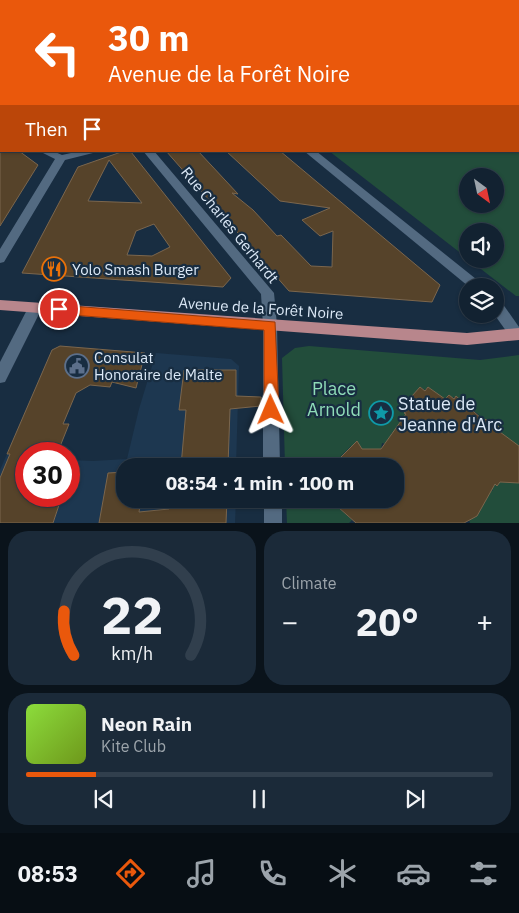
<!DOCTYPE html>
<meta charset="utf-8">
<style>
:root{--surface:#122231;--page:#1b2a39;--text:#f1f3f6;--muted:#9ca4ab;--line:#313f4d;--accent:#ea580c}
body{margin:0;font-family:"IBM Plex Sans",sans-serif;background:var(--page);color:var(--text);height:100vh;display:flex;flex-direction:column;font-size:19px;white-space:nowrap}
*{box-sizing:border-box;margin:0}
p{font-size:16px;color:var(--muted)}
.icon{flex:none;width:28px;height:28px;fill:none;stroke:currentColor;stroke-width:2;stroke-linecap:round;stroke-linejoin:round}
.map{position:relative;height:523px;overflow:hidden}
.details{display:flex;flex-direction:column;gap:8px;padding:8px;background:#0a131b;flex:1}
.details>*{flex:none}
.guide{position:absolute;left:0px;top:0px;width:520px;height:152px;box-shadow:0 1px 4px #0004,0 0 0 1px var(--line);background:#ea580c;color:#fff;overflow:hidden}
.needle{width:32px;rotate:147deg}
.fabs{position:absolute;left:459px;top:168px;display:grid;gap:10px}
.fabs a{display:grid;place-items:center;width:45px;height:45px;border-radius:50%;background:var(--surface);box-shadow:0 1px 4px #0004,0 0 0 1px var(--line);font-size:25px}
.speed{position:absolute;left:15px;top:442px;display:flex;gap:10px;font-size:25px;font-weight:700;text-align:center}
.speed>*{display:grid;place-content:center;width:65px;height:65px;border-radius:50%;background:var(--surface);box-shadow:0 1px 4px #0004,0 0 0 1px var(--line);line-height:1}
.speed .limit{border:8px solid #d22;background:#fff;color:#111}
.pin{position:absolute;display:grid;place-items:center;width:42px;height:42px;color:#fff;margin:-21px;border:2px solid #fff;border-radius:50%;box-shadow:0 1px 5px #0007}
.me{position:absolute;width:55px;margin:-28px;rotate:359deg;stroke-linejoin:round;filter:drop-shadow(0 0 4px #0008)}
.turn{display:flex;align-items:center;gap:18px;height:105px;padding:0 25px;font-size:22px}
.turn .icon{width:65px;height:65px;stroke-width:2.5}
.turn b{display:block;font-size:35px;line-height:42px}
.then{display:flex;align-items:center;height:48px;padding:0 25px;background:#0003;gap:10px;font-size:19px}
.big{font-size:38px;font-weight:700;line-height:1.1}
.details .widget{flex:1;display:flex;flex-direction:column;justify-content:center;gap:8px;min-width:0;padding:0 18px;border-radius:20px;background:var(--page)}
.details .dial{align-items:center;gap:0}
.dial svg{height:130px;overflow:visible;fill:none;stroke:var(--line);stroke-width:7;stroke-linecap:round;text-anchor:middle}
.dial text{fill:var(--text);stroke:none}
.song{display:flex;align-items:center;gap:15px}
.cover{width:60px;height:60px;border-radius:8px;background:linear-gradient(135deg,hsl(90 70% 55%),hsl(80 70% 35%))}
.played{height:5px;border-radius:2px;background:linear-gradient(90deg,var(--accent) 15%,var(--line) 15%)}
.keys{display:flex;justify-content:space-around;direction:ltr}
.heat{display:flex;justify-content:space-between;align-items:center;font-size:28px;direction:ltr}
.details .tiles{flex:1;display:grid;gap:8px;grid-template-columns:1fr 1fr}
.widget:last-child{grid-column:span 2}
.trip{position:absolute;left:116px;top:458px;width:288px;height:50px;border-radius:20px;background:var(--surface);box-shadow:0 1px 4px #0004,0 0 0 1px var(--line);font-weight:700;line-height:50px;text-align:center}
.tabs{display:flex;height:80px;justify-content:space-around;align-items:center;background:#070e14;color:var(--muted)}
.tabs .icon{width:35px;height:35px}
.tabs .selected{color:var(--accent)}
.tabs b{font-size:22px;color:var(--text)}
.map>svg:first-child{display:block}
.built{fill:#1d3750}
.green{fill:#224d3b;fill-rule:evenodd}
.building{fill:#56432a;stroke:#7b664d;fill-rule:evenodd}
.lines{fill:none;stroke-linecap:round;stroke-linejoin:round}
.street{fill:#536a81;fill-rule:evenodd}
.secondary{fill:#536a81;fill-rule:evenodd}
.primary{fill:#b8868c;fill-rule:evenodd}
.route{fill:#ea580c;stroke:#983908}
.labels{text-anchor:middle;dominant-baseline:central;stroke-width:4.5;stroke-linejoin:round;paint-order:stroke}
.street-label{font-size:15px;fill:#dce9f7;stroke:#182d41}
.poi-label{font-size:15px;fill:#dce9f7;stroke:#182d41;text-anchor:start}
.near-park-label{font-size:18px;fill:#8fdcb8;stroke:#182d41}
.near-poi-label{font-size:18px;fill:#dce9f7;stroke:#182d41;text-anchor:start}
</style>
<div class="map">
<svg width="519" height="523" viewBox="0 0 519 523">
<rect width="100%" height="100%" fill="#182d41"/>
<polygon class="built" points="156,353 231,359 239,366 236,466 125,466 125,499 236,499 235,523 0,523 0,470 7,454 26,456 26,496 69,496 69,460 93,461 127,459 139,409"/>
<g class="green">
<polygon points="133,0 384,0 385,1 135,1"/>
<path d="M519 12V296H516L468 259H495V231H468L467 258 329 151H519ZM468 176H495V204H468Z"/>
<polygon points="309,346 480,360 519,355 519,454 501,432 502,428 498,426 497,429 456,397 445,399 428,387 425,390 420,387 403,406 407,410 405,413 410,417 394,435 391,433 392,438 386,442 386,444 382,443 381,449 362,449 351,446 341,456 339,464 345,466 285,466 282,358 295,348"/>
<polygon points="519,475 519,523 470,523 469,520 488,490 493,491 490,488 496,482"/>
<polygon points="286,499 338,499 331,502 331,505 337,506 352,520 349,523 287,523"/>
</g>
<g class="building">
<polygon points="0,151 19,151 38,165 0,226"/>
<path d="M124 151 131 152 231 278 223 287 22 273 78 167ZM109 160 142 203 88 201ZM154 224 170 247 152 256 127 255 136 231Z"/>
<polygon points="166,151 198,151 238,194 232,193 253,210 277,236 281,235 311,266 332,267 333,231 320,236 302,220 330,208 280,201 226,151 280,151 440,285 432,302 289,291"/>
<polygon points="60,346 145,353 136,388 112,382 110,387 90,385 76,393 63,424 69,424 57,454 26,454 26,496 62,496 53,523 0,523 0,478 10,454 7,454 52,350"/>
<polygon points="184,370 236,370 236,396 261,397 261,406 230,409 228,466 181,466 186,410 179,410"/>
<polygon points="420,387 425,391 428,387 445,399 449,395 454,399 456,396 482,419 490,420 502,429 500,432 519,446 519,483 500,482 497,486 495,484 477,516 464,523 356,523 329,499 395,499 395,466 338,466 341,457 357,441 362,449 381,449 406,414 404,413 408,410 403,406"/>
<polygon points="125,472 125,499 141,499 139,512 169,509 170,499 227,499 226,523 99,523 108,473"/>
</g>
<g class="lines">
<g class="street">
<polygon points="120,0 128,0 128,1 121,1"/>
<polygon points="397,0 404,0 404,1 398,1"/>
<rect x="0" y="124" width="1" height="6"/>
<polygon points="39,151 53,151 62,155 80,151 101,151 65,160 4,262 0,263 0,249 55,159"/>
<polygon points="143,151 154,151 274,293 277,325 280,466 263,466 263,325 261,294"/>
<polygon points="304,151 316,151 481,283 482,286 468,286"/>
<polygon points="495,299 500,300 519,327 519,339 511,338 494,314"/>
<polygon points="35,303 40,304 42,308 5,382 0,383 0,362 30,304"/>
<rect x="264" y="499" width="18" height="24"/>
</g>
<rect class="secondary" x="24" y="0" width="6" height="1"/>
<polygon class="primary" points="0,300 467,333 519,328 519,340 467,345 0,310"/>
</g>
<polygon class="route" points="59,305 275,322 279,410 276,414 271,416 266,414 264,410 264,330 59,314 53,309"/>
<defs>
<g id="restaurant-ring" transform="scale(1.25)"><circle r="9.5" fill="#182d41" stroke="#e8710a" stroke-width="1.5"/><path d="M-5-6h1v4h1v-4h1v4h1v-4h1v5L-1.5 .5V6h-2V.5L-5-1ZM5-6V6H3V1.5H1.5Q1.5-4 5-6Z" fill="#e8710a"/></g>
<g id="civic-ring" transform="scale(1.25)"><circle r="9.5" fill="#182d41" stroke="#5c6f8a" stroke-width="1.5"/><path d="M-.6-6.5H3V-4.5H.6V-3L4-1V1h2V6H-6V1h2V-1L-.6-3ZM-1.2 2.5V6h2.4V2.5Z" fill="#5c6f8a"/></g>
<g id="sight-ring" transform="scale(1.25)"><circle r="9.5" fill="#182d41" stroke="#0f9aa8" stroke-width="1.5"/><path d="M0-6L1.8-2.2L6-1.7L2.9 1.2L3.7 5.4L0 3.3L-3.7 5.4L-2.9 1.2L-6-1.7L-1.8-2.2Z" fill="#0f9aa8"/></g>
</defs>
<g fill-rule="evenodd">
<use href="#restaurant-ring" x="54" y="269"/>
<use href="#civic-ring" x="77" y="366"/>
<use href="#sight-ring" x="381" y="413"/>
</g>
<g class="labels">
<g class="street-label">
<text transform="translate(230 225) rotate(51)">Rue Charles Gerhardt</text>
<text transform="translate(261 308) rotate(4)">Avenue de la Forêt Noire</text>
</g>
<g class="poi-label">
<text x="72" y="269">Yolo Smash Burger</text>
<text x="94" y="357">Consulat<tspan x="94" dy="17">Honoraire de Malte</tspan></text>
</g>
<g class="near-park-label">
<text x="334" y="388">Place<tspan x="334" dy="21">Arnold</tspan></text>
</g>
<g class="near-poi-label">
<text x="398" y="403">Statue de<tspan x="398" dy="21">Jeanne d'Arc</tspan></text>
</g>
</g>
</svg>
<div class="fabs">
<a><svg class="needle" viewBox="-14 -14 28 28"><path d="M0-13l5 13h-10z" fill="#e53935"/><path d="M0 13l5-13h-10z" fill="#9ca4ab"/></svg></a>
<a><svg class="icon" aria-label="sound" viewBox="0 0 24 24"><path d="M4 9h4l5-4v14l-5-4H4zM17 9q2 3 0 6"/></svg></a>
<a><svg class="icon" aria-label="layers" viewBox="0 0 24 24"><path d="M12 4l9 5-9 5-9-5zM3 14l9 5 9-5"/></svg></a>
</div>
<div class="speed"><div class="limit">30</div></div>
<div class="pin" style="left:59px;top:309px;background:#d93025"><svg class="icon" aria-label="arrive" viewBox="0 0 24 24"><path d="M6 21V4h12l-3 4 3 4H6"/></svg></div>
<svg class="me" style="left:271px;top:410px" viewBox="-20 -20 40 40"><path d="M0-17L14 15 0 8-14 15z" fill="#ea580c" stroke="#fff" stroke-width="4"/></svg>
<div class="trip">08:54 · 1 min · 100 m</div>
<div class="guide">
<div class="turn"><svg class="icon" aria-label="left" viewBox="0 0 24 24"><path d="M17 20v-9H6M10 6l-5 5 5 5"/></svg><div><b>30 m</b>Avenue de la Forêt Noire</div></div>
<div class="then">Then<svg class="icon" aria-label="arrive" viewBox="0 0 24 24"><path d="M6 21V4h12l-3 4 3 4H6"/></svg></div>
</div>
</div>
<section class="details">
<div class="tiles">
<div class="widget dial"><svg viewBox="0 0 100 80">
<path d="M14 69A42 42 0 1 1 86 69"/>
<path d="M14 69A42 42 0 0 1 8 42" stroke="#ea580c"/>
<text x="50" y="56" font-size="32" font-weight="700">22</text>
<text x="50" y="72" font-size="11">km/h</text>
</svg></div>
<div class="widget"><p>Climate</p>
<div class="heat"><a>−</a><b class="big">20°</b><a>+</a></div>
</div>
<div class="widget">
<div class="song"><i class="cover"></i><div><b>Neon Rain</b><p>Kite Club</p></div></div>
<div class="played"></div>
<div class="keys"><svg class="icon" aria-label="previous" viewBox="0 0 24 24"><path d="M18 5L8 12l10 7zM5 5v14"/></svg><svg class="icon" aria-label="pause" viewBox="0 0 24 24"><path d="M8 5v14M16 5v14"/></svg><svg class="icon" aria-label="next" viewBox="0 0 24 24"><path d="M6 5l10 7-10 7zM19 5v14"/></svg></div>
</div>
</div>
</section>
<nav class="tabs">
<b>08:53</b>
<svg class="icon selected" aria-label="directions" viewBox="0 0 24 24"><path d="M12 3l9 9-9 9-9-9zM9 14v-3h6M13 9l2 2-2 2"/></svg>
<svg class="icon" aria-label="music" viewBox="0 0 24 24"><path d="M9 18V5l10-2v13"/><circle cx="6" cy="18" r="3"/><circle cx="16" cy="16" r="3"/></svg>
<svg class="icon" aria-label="phone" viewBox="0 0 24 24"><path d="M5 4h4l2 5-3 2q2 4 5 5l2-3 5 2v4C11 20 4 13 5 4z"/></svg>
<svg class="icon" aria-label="climate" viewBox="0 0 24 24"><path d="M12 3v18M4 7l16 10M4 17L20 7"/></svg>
<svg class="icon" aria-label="car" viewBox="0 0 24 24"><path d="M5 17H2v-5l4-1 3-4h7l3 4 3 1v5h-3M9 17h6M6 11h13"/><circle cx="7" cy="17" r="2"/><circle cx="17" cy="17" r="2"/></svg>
<svg class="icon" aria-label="filters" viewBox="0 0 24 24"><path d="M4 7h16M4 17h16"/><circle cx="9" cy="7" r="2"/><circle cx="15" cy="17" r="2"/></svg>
</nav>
